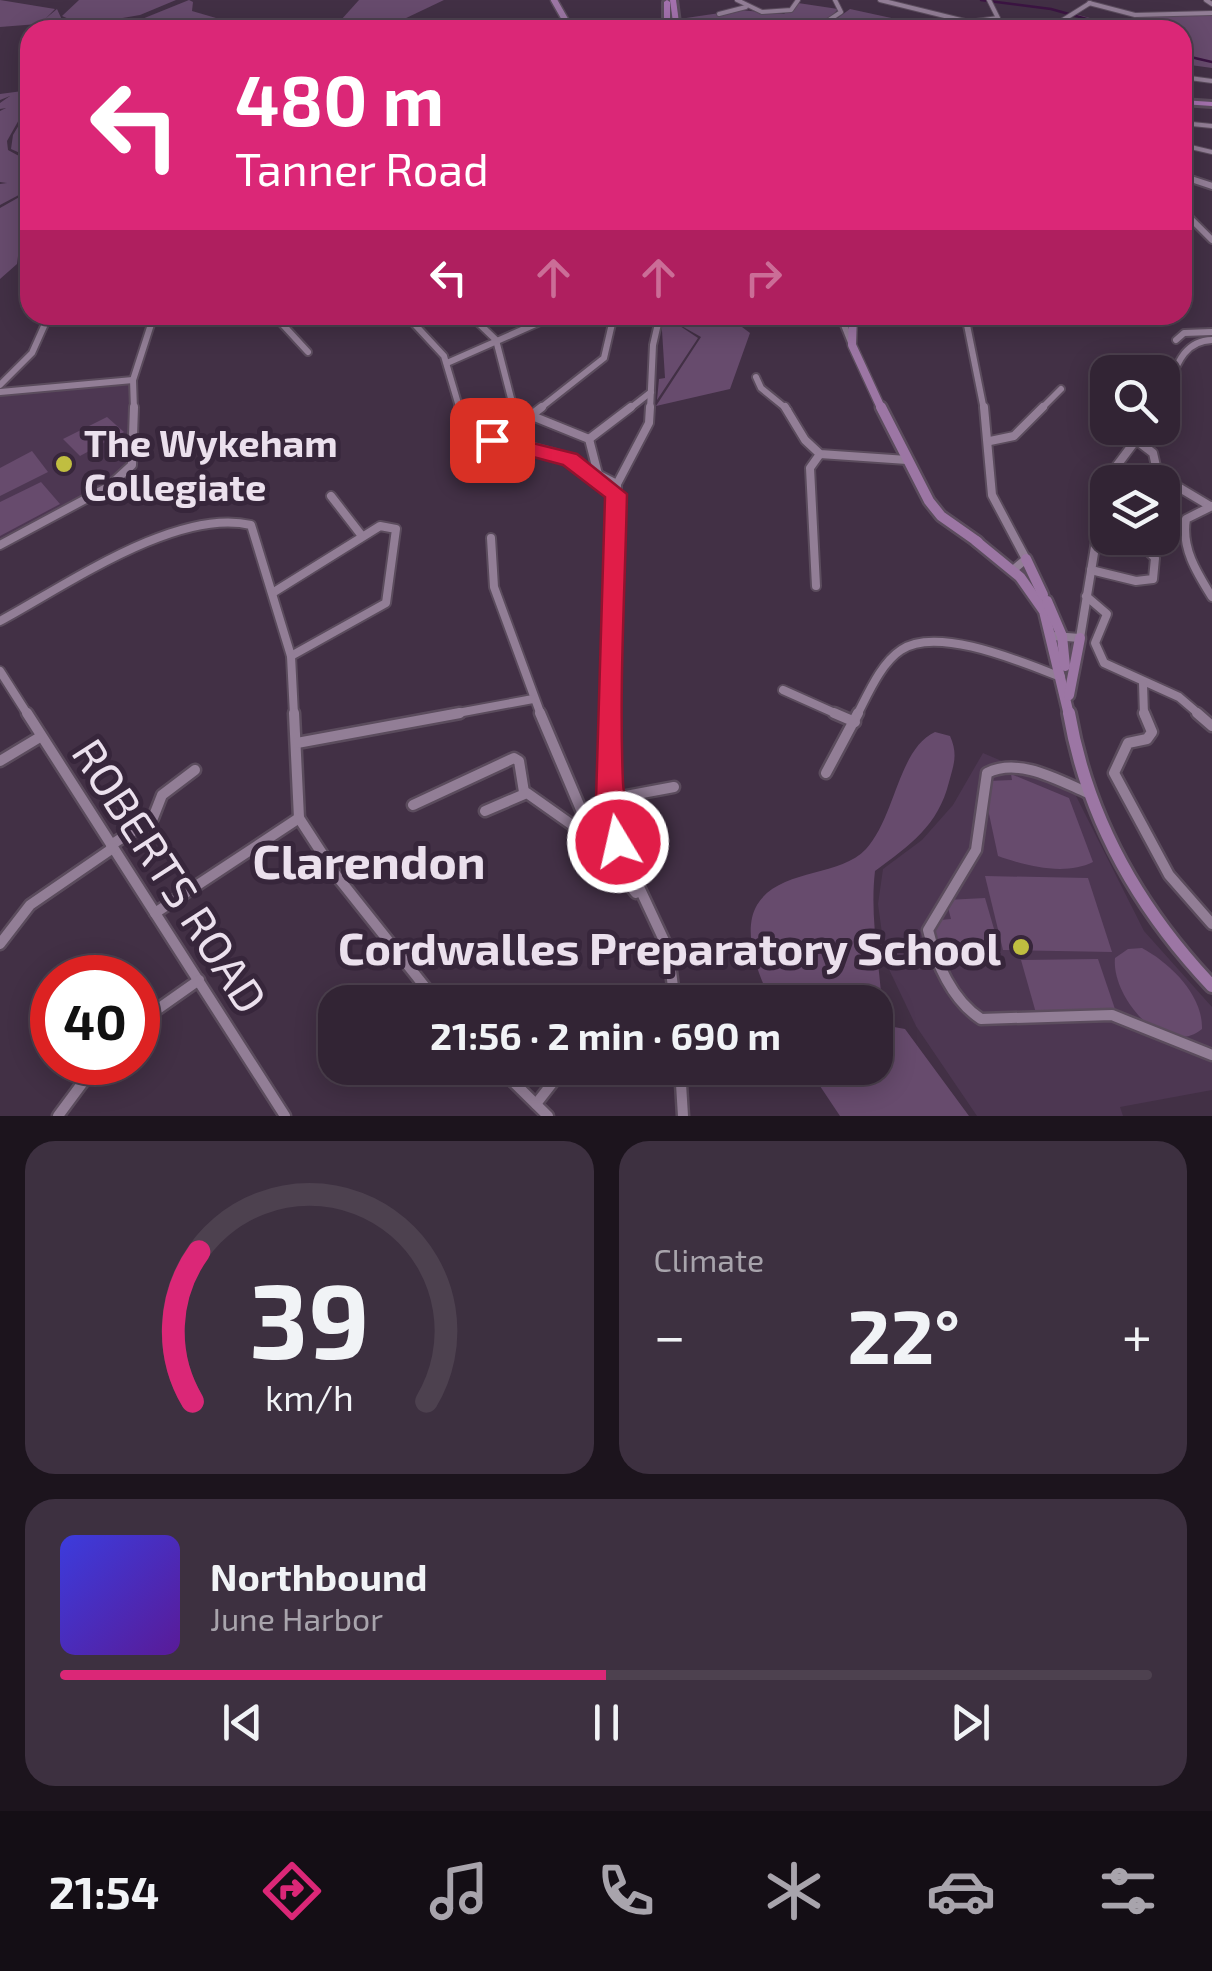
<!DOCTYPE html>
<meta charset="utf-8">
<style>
:root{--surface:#322434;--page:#3d3040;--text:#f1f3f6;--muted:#a8a4ac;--line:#4d414f;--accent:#db2777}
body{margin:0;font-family:"Exo 2",sans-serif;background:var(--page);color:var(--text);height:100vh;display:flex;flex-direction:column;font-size:38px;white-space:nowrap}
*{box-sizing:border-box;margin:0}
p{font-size:32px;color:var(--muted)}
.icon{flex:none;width:55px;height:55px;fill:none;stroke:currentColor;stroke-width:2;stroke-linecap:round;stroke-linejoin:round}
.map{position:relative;height:1116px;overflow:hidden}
.details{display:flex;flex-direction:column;gap:25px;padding:25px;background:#1c141d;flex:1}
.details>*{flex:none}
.top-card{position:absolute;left:20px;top:20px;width:1172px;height:305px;border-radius:30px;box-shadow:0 5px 25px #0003,0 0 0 2px var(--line);background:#db2777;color:#fff;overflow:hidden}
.buttons{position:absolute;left:1090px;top:355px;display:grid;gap:20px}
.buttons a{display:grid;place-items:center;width:90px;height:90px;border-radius:20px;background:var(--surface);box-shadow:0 5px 25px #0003,0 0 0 2px var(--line);font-size:50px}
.speed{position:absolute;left:30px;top:955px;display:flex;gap:20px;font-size:50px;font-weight:700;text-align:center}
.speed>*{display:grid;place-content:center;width:130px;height:130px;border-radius:50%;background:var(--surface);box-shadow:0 5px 25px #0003,0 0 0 2px var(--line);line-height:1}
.speed .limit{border:15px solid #d22;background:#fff;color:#111}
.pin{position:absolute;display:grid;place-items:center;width:85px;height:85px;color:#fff;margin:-42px;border-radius:20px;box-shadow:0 5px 15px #0006}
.me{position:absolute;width:110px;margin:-55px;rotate:351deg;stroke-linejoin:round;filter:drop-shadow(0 0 8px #0008)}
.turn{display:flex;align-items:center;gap:35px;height:210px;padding:0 50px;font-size:45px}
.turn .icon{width:130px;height:130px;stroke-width:2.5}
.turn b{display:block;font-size:70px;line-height:85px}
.lanes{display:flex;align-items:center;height:95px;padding:0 50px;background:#0003;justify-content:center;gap:50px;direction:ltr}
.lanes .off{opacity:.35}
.big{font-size:75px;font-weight:700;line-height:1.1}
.details .tile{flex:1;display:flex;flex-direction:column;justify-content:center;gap:15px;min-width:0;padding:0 35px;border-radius:30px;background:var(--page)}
.details .dial{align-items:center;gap:0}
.dial svg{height:260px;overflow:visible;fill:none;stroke:var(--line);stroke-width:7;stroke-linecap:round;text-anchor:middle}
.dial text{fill:var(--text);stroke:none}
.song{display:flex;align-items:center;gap:30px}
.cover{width:120px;height:120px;border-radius:15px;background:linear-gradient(135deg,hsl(240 70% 55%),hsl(270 70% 35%))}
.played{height:10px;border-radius:5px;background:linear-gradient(90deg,var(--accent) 50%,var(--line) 50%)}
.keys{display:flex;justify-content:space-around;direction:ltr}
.heat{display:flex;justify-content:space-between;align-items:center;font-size:55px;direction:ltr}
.details .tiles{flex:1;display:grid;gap:25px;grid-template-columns:1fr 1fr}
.tile:last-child{grid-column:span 2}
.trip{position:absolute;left:318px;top:985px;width:575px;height:100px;border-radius:30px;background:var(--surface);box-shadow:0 5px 25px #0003,0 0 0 2px var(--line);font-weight:700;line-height:100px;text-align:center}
.tabs{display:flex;height:160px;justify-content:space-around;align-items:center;background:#140e15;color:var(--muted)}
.tabs .icon{width:70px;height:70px}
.tabs .current{color:var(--accent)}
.tabs b{font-size:45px;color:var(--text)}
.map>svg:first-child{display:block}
.built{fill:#4d3752}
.green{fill:#674b6d}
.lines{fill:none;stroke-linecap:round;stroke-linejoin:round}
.stream{stroke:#3b1442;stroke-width:2.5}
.minor-far3-casing{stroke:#5b4c5d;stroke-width:6}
.minor-far2-casing{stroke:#5b4c5d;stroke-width:10}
.minor-far1-casing{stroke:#5b4c5d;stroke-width:12}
.minor-casing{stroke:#5b4c5d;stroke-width:15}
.major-far3-casing{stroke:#5b4c5d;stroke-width:9}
.major-far2-casing{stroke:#5b4c5d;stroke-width:11}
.major-far1-casing{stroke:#5b4c5d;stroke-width:15}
.major-casing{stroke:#5b4c5d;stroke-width:18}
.highway-casing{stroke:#5b4c5d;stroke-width:6}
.minor-far3{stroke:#927e96;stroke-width:4}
.minor-far2{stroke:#927e96;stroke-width:6}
.minor-far1{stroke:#927e96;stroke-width:8}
.minor{stroke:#927e96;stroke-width:10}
.major-far3{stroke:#9c76a4;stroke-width:6}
.major-far2{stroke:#9c76a4;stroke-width:8}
.major-far1{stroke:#9c76a4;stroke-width:10}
.major{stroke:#9c76a4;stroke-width:12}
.highway{fill:#a371ad;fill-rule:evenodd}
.route{fill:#e11d48;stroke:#92132f;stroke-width:2.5}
.poi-dot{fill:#c0be40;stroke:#37263b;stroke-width:4}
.labels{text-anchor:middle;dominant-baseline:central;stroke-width:10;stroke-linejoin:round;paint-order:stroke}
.poi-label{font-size:38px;font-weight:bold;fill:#ebe0ed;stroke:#37263b;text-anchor:start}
.near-street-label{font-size:45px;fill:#ebe0ed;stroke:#37263b}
.near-poi-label{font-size:45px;font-weight:bold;fill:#ebe0ed;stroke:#37263b;text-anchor:end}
.near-neighbourhood-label{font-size:48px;font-weight:bold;fill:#ebe0ed;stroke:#37263b}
</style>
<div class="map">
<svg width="1212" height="1116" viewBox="0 0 1212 1116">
<rect width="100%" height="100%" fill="#423045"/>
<g class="built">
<polygon points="133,380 134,454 122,474 0,546 0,395"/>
<polygon points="983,753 1074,792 1144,931 1212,1007 1212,1090 1120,1107 1123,1116 977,1116 916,1026 886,963 878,904 883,869 922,840 953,805"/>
</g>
<g class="green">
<polygon points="0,0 55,9 45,19 57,9 63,22 0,27"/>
<polygon points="79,0 176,0 140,15 105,21 146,29 142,19 189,0 193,2 192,11 216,18 226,30 66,30 96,28 103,22 80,24 62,16"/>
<polygon points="359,0 444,0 381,30 332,30"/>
<path d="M798 3 838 9C819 37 730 30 698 30L686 18 740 10 784 14Z"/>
<polygon points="850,9 928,26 976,30 790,30 828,25"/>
<polygon points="1075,14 1123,27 1139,17 1212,14 1212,68 1183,64 1182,30 1120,30 1073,16"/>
<polygon points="30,90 30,136 20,153 11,149 13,135 29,108 21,104 25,109 7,141 8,150 30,162 30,179 26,181 30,181 30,189 0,205 0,184 7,183 0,182 0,111 6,108 0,109 0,103 10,96 0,100 0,94"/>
<polygon points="30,191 30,231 19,248 17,264 0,279 0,208"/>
<polygon points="661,315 726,315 750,333 730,389 656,406 701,337 671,320 698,338 657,400 659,379 665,378"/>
<polygon points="107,417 124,432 80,456 63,439"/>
<polygon points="32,451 48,472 0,496 0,468"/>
<polygon points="41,482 60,504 0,536 0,502"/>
<path d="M935 732 950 736C958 754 954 764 949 782 938 826 910 845 875 871 869 922 882 973 883 1025L905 1029 969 1116H840L808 1068H875V1002H772C759 978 741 932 757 905 779 868 839 878 866 849 896 816 898 749 935 732Z"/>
<path d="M1011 774 1069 798 1093 862C1065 876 1026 866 998 856L989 814 988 781 1012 780Z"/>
<polygon points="985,876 1088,878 1112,952 1003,950"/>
<polygon points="985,898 1001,953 941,957 930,921 951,919 946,900"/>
<path d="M1142 948C1170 963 1203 995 1202 1029 1164 1060 1111 997 1115 958L1128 949Z"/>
<polygon points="1098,959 1116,1012 1036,1013 1021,960"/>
</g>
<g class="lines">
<g class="stream">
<polyline points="981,0 1051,9 1126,30"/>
<polyline points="1182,55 1212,62"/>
</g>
<g class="minor-far3-casing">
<g id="minor-far3">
<polyline points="737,0 762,12 791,10 798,0"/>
<polyline points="880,0 969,22 998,18 989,0"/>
<polyline points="1206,0 1212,4"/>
<polyline points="1089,3 1135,15 1212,13"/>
<polyline points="719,14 746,7"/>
<polyline points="628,24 634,30"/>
<polyline points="1059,25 1077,30"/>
<polyline points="770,30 823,24 841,12 835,0"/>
<polyline points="1047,30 1090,3"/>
<polyline points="1182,77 1212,81"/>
<polyline points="1182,123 1212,126"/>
<polyline points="1182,145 1212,152"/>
<polyline points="1182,176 1187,178"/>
</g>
</g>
<g class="minor-far2-casing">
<g id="minor-far2">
<polyline points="1182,176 1212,186"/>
<polyline points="1182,210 1212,240"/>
<polyline points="274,315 308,352"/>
<polyline points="406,315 444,356 460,410"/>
<polyline points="470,315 496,340 514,410"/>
<polyline points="840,315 852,345"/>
<polyline points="965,315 984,410"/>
<polyline points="1025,315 1058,319 1082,315"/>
<polyline points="1176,340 1184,333 1212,332"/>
<polyline points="447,363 556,315"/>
<polyline points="756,377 761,388 788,410"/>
<polyline points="0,385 32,353 49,315"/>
<polyline points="0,392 133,380"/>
<path d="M1162 399C1175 374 1179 341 1212 340"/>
<polyline points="134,410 133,380 154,315"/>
<polyline points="538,410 604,358 614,315"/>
<polyline points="628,410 651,392"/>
<polyline points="650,410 653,345 660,315"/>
<polyline points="1040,410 1061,389"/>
</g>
</g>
<g class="minor-far1-casing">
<g id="minor-far1">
<polyline points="459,407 478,433 560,455 617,484"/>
<polyline points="510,407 589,439 599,478"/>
<polyline points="785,407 805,440 820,454 907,460"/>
<polyline points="984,407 992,495 1026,559 1013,570"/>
<polyline points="529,417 542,407"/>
<polyline points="589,439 631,407"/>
<polyline points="1136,440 1153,453 1158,475 1210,506"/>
<polyline points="990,441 1014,436 1043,407"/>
<polyline points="331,496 362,536"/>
<path d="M1212 506 1186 519C1181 548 1197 573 1212 597"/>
<polyline points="491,538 494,587 541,715"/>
<polyline points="0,545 108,487 132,465 134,407"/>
<polyline points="1091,570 1136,581 1153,579 1155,558 1135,538"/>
<polyline points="816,586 810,468 820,454"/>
<polyline points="274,592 380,526 396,529 386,603 291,656"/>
<polyline points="1086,596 1107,614 1095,643 1104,663 1179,697 1200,715"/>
<path d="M0 621C65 586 177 507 251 525L291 656 294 715"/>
<polyline points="1053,636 1080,638 1106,480 1145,428"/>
<polyline points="0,671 28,715"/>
<polyline points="1143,683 1144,715"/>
<polyline points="783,690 839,715"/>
<polyline points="447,715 533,699"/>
<polyline points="609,715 617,484 649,423 650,407"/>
<path d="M857 715C868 694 881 663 901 650 937 625 1024 663 1061 677"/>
</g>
</g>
<g class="minor-casing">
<g id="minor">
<polyline points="27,713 285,1116"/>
<polyline points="294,713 299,818 336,875 437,1002"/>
<polyline points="540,713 596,845 636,893"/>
<polyline points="609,713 610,799 618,842 668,949 675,1002"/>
<polyline points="834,713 855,722"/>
<polyline points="1144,713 1152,732 1147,739 1128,743 1114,773 1169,875 1212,924"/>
<polyline points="1197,713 1212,726"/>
<polyline points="297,743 460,713"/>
<polyline points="0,761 40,737"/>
<polyline points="826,773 858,713"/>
<path d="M1088 793C1058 780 1019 757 987 773L976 850 928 930C936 963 952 1000 981 1019L1112 1015 1212 1055"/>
<polyline points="610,799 674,787"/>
<polyline points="413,805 514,758 519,761 524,792"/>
<polyline points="485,811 527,793 592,839"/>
<polyline points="111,845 153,818 162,795 195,770"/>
<polyline points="155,913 299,818"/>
<polyline points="0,944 30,905 113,848"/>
<polyline points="138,1023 199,980"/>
<polyline points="499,1068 548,1116"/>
<polyline points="680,1068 683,1116"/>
<polyline points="536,1104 564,1068"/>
<polyline points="58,1116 98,1062"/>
</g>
</g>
<g class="major-far3-casing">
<polyline id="major-far3" points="554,0 571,30"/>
</g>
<g class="major-far2-casing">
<polyline id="major-far2" points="853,315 852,345 882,410"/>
</g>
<g class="major-far1-casing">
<g id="major-far1">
<polyline points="881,407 929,501 941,516 978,542"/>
<polyline points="976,541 1020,577 1044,611 1069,715"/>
<polyline points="1026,559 1043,595"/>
<polyline points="1047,601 1062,636 1065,666"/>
<polyline points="1069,695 1080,638"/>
</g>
</g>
<g class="major-casing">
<path id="major" d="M1069 713C1087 817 1139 909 1212 986"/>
</g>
<g class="highway-casing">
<g id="highway">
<polygon points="667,0 670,2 670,30 664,30 664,2"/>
<polygon points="670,0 676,0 680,30 674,30"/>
<polygon points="1182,100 1212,102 1212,106 1182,104"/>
</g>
</g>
<use href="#minor-far3" class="minor-far3"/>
<use href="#minor-far2" class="minor-far2"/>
<use href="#minor-far1" class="minor-far1"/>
<use href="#minor" class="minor"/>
<use href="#major-far3" class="major-far3"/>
<use href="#major-far2" class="major-far2"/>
<use href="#major-far1" class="major-far1"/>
<use href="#major" class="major"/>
<use href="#highway" class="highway"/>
</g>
<path class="route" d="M492 433 577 454 627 494C625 590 619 687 623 783 624 804 636 832 628 851L618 855 607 851 596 800 605 497 563 465 485 444V435Z"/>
<g class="poi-dot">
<circle cx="64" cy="464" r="10"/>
<circle cx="1021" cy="947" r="10"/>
</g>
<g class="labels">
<g class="poi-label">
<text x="84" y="442">The Wykeham<tspan x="84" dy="44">Collegiate</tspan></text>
</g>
<g class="near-street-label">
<text transform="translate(171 875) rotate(57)">ROBERTS ROAD</text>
</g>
<g class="near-poi-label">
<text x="1001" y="947">Cordwalles Preparatory School</text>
</g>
<g class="near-neighbourhood-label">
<text x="369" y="860">Clarendon</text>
</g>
</g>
</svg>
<div class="buttons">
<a><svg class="icon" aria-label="search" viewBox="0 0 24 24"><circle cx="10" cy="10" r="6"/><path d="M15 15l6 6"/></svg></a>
<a><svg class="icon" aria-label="layers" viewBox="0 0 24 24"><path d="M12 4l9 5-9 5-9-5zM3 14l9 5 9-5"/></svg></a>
</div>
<div class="speed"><div class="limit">40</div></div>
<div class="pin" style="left:492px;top:440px;background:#d93025"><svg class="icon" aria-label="arrive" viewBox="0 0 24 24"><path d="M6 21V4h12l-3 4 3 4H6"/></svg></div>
<svg class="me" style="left:618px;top:842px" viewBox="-20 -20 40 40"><circle r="17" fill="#e11d48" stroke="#fff" stroke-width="3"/><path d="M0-11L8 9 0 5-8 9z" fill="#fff"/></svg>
<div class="trip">21:56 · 2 min · 690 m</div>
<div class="top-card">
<div class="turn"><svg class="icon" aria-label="left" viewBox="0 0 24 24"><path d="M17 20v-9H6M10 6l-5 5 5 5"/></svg><div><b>480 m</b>Tanner Road</div></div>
<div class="lanes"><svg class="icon" aria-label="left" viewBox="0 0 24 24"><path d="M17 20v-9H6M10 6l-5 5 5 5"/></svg><svg class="icon off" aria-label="ahead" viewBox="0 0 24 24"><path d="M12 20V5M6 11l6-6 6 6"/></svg><svg class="icon off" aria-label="ahead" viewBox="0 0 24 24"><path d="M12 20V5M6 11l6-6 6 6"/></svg><svg class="icon off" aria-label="right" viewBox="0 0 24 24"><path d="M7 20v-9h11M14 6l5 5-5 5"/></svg></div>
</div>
</div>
<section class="details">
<div class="tiles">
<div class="tile dial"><svg viewBox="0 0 100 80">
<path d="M14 69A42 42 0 1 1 86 69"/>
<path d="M14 69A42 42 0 0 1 16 23" stroke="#db2777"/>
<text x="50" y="56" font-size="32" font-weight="700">39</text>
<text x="50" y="72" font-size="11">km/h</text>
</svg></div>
<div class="tile"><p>Climate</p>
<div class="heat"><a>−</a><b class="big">22°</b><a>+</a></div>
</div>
<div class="tile">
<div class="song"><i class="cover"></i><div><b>Northbound</b><p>June Harbor</p></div></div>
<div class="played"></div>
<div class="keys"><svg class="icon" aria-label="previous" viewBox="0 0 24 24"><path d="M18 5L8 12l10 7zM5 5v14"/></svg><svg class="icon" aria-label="pause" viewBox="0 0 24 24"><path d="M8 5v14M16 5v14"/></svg><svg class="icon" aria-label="next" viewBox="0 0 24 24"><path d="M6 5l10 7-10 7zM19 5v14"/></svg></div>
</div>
</div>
</section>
<nav class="tabs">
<b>21:54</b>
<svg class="icon current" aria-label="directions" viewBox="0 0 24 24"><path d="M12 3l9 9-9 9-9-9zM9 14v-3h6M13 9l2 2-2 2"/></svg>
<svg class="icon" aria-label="music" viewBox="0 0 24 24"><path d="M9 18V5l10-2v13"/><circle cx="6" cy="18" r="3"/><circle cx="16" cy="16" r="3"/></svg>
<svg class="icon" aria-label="phone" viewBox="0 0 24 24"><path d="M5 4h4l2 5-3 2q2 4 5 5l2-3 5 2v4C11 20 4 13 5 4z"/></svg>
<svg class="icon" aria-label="climate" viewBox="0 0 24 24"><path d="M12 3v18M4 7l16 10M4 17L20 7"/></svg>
<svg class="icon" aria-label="car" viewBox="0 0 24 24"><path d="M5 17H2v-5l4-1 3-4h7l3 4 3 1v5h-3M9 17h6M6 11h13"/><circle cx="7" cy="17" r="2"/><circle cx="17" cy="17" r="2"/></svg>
<svg class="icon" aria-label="filters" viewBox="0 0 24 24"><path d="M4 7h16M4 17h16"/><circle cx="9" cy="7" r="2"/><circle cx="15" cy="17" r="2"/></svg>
</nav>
